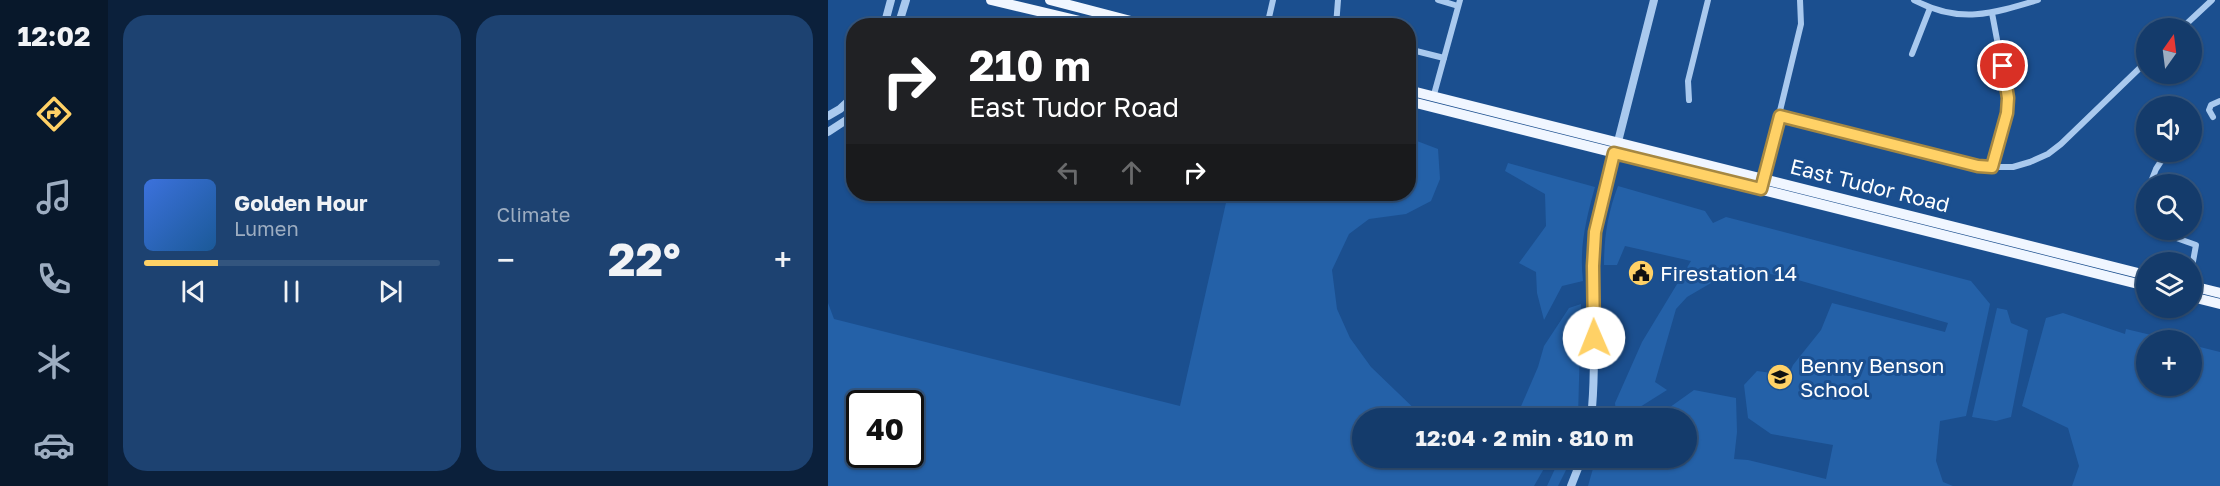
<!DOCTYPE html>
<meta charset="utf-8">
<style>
:root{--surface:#143b6b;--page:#1d4271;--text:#f1f3f6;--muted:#9dadc1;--line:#33557e;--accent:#ffd166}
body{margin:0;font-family:"Golos Text",sans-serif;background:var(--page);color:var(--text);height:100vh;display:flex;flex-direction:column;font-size:22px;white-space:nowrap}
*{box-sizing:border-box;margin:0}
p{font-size:20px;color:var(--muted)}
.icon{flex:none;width:33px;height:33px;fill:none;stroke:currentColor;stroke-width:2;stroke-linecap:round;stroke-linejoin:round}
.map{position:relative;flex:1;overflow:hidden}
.details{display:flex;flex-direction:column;gap:15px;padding:15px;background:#0b203b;width:720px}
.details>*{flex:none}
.hud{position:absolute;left:18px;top:18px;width:570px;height:183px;border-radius:24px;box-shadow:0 2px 4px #0004,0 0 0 2px var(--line);background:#202124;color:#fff;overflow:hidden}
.needle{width:39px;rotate:14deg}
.tools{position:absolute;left:1308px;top:18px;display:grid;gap:12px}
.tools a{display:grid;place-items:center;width:66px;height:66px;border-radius:50%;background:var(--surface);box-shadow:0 2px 4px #0004,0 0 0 2px var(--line);font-size:30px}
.speed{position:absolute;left:18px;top:390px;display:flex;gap:12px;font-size:30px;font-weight:700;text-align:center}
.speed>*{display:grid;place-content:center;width:78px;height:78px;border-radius:50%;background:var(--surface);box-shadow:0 2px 4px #0004,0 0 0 2px var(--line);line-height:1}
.speed .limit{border:3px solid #111;border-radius:9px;background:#fff;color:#111}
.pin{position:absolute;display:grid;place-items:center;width:51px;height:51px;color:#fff;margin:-26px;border:3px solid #fff;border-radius:50%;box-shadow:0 2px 6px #0007}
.me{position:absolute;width:66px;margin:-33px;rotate:359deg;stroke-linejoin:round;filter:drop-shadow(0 0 4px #0008)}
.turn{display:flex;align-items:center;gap:21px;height:126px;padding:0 24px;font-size:27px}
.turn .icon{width:78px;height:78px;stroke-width:2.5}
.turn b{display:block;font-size:42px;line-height:51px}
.lanes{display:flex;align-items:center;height:57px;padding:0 24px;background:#0003;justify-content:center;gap:30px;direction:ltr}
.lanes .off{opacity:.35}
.big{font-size:45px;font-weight:700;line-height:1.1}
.details .card{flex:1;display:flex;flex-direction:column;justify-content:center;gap:9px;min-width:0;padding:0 21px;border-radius:24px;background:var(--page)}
.song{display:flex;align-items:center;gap:18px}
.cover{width:72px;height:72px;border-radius:9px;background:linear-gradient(135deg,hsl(220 70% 55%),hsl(210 70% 35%))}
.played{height:6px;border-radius:3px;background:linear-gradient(90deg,var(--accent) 25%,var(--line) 25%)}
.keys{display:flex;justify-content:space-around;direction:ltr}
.heat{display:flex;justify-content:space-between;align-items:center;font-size:33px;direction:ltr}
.details .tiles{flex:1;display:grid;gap:15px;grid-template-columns:repeat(2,1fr)}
.trip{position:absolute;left:524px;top:408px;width:345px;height:60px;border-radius:30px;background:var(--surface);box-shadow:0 2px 4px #0004,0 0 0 2px var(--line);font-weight:700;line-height:60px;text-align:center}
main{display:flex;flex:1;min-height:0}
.tab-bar{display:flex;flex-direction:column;width:108px;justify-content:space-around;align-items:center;background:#08182b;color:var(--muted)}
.tab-bar .icon{width:42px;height:42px}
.tab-bar .active{color:var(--accent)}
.tab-bar b{font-size:27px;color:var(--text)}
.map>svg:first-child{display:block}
.green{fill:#2461a8;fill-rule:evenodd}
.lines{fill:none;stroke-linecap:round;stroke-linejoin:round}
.minor{stroke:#a9c9ee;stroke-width:6}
.tertiary{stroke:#a9c9ee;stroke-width:8}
.primary{stroke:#f0f6ff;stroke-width:10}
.route-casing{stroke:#a68842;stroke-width:15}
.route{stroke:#ffd166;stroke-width:10}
.labels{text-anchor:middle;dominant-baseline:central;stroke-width:6;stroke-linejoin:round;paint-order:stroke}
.street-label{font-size:21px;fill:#fff;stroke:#1b4f8f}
.poi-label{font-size:21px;fill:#fff;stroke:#1b4f8f;text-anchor:start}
</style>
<main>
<nav class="tab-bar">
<b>12:02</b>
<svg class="icon active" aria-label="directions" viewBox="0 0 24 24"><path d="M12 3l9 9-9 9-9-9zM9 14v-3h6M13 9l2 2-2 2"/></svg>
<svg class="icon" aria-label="music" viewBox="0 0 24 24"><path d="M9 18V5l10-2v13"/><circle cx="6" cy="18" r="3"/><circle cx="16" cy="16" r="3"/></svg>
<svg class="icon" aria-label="phone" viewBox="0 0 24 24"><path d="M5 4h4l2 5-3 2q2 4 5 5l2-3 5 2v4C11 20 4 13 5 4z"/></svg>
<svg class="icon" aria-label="climate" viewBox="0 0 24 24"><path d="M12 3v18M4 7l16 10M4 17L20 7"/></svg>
<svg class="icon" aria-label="car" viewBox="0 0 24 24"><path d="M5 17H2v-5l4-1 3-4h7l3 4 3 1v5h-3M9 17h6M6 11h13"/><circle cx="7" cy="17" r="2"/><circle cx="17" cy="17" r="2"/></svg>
</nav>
<section class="details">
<div class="tiles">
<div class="card">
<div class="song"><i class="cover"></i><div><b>Golden Hour</b><p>Lumen</p></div></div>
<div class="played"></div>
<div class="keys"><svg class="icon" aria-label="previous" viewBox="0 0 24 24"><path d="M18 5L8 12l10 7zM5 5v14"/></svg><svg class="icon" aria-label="pause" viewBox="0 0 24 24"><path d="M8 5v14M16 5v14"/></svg><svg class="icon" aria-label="next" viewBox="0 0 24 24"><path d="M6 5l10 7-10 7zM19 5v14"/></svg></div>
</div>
<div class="card"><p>Climate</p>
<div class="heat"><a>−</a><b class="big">22°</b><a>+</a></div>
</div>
</div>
</section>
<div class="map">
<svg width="1392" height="486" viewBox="0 0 1392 486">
<rect width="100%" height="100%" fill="#1b4f8f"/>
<g class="green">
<path d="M581 138 610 149 612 179 603 201 578 214 541 219 521 234 504 270 509 309 522 338 543 367 596 418H534V458H722L706 486H0V303L6 319 352 406 400 194H580ZM32 404H82V454H32Z"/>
<path d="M680 163 767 187C758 219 751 248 755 281L734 286 716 320 709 293 708 272 691 263 718 226 717 194 677 171Z"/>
<path d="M790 186 877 211 885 223 898 217 1143 281 1162 304 1138 416 1112 421 1108 461 1115 482 1125 486H760L768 458H858V418H837L838 410 866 390 908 398 909 432 906 459 920 460 998 479 1005 445 943 434 920 418 916 385 929 371 944 373 958 381 965 365 993 330 1004 303 1117 332 1120 323 956 276 907 269 859 297 848 309 827 382 839 390 804 412 788 413 787 403 814 342 863 261 797 246 789 265H776C776 237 780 212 790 186Z"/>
<polygon points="753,304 750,418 688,418 710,367 716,346 741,308"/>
<polygon points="1169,308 1179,310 1183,323 1200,330 1183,417 1168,421 1144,417"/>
<polygon points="1235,313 1297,334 1298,329 1344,340 1318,340 1318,386 1364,386 1364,345 1392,352 1392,486 1244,486 1251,466 1240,428 1194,406 1218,318"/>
<polygon points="732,458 744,458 730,486 719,486"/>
</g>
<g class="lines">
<g class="minor">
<polyline points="610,0 630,6"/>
<path d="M1086 0C1131 24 1164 14 1210 0"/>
<polyline points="439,26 445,0"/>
<polyline points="508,26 510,0"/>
<polyline points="1354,28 1384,0"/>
<polyline points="580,49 616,58"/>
<polyline points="1084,54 1102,8"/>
<polyline points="605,98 632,0"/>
<polyline points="861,100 860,81 880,0"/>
<polyline points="952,116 1150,166 1164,167 1185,167 1202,162 1220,154 1233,144 1318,62"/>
<polyline points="1385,117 1381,110 1383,105 1392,101"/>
<polyline points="1164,167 1179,113 1180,98 1164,13"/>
<polyline points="935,181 973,24 972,0"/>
<polyline points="1322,184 1328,169 1339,152"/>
<polyline points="1318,195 1316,217 1318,220"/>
<polyline points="1326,230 1368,245 1364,267"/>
</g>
<g class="tertiary">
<polyline points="56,26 63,0"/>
<polyline points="70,26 78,0"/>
<polyline points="0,116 12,109 26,96"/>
<polyline points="0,132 26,115"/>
<path d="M763 418C770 356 761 294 767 232L826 0"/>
<polyline points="743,486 754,458"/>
</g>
<g class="primary">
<polyline points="163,0 273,26"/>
<polyline points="222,0 322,26"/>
<polyline points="580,90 1318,275"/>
<polyline points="580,101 1318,286"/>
<polyline points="1364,286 1392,293"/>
<polyline points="1364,297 1392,304"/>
</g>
</g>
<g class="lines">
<g class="route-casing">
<polyline id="route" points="766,338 765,266 767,232 786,153 933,189 952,116 1150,166 1164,167 1179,113 1180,98 1175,66"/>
</g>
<use href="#route" class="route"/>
</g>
<defs>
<g id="civic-disc" transform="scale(1.35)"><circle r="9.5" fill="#ffd166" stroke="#1b4f8f"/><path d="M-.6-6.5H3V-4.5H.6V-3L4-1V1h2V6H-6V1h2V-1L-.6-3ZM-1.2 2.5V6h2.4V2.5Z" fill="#111"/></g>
<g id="school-disc" transform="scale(1.35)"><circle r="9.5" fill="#ffd166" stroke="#1b4f8f"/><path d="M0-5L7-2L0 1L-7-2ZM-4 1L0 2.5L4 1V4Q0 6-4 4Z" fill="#111"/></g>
</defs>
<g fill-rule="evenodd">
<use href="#civic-disc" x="813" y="273"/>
<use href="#school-disc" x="952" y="377"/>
</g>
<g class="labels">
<g class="street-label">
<text transform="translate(1042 185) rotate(14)">East Tudor Road</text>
</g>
<g class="poi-label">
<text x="832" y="273">Firestation 14</text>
<text x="972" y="365">Benny Benson<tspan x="972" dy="24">School</tspan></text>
</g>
</g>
</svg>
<div class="tools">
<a><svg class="needle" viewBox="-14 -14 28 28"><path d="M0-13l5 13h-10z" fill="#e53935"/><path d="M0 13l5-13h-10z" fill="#9dadc1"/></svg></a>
<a><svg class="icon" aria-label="sound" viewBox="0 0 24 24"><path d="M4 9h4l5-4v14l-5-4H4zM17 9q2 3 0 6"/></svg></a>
<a><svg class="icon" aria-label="search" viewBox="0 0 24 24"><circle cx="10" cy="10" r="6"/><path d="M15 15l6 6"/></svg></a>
<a><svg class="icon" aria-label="layers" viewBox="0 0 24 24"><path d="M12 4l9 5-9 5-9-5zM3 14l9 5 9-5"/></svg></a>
<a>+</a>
</div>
<div class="speed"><div class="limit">40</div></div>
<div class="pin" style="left:1175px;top:66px;background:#d93025"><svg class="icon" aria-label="arrive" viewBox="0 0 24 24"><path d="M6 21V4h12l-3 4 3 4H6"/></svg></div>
<svg class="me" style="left:766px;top:338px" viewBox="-20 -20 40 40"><circle r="19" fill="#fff"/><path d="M0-13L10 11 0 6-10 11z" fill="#ffd166"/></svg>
<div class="trip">12:04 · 2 min · 810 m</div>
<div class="hud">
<div class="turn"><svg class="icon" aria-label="right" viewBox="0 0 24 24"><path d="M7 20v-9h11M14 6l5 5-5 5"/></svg><div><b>210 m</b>East Tudor Road</div></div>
<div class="lanes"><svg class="icon off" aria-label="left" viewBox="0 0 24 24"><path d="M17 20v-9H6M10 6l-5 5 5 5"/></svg><svg class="icon off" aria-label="ahead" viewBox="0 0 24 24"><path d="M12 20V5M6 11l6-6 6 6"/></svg><svg class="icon" aria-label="right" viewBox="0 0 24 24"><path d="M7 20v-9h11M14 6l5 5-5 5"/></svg></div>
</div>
</div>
</main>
